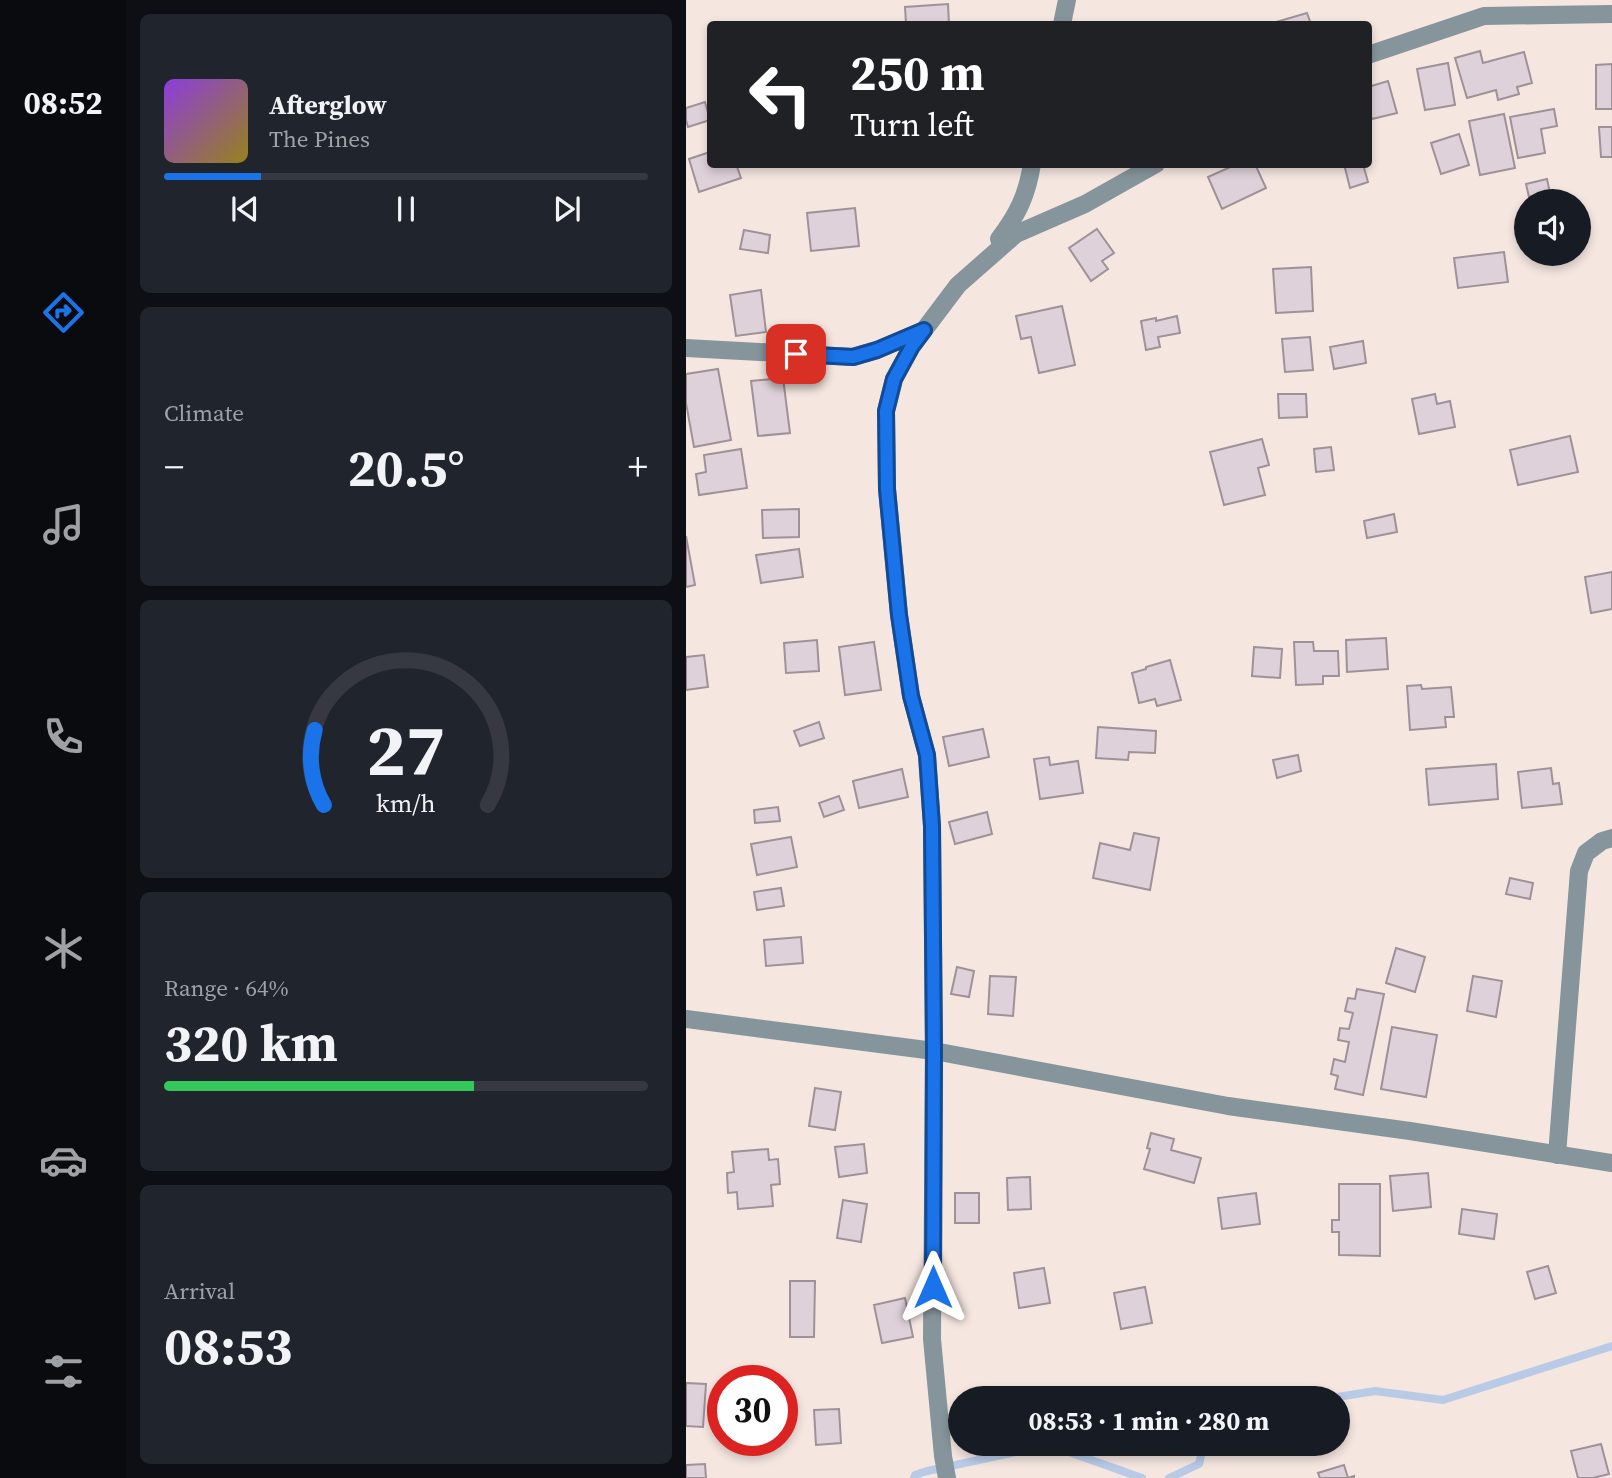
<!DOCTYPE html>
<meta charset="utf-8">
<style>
:root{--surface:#171b24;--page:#20242c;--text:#f1f3f6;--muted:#9ea1a6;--line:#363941;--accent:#1a73e8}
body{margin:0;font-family:"Source Serif 4",serif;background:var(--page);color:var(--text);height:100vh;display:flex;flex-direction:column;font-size:26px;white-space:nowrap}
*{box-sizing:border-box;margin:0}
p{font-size:23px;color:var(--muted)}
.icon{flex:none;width:38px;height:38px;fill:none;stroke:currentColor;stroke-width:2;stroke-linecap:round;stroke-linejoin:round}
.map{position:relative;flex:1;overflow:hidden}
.sheet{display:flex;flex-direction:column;gap:14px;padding:14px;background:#0d0f14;width:560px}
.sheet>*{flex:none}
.hud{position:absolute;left:21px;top:21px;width:665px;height:147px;border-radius:7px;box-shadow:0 4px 10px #0003;background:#202124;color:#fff;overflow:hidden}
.controls{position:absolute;left:828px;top:189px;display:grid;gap:14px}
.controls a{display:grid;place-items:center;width:77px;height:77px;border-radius:50%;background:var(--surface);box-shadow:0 4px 10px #0003;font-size:35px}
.speed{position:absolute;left:21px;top:1365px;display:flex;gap:14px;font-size:35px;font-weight:700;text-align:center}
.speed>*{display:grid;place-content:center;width:91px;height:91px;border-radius:50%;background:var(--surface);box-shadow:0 4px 10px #0003;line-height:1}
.speed .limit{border:10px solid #d22;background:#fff;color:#111}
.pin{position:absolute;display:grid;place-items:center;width:60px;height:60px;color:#fff;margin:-30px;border-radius:14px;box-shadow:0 4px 10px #0006}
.me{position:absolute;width:77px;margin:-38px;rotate:0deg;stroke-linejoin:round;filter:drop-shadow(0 0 5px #0008)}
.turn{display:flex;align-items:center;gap:24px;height:147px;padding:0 28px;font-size:32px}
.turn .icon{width:91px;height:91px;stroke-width:2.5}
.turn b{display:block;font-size:49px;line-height:60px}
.big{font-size:52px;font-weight:700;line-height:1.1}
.sheet .tile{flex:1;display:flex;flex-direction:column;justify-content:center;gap:10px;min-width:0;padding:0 24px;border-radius:10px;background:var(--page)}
.sheet .dial{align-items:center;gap:0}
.dial svg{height:182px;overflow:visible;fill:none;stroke:var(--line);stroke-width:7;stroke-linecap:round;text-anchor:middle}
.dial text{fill:var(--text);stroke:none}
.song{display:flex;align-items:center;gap:21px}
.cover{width:84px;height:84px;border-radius:10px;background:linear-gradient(135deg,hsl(270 70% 55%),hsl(50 70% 35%))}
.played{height:7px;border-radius:4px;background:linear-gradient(90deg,var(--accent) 20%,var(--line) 20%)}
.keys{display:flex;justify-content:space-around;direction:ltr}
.heat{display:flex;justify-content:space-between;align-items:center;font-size:38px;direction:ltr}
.charge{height:10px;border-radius:5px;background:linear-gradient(90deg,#34c759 64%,var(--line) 0)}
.trip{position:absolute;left:262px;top:1386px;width:402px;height:70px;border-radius:35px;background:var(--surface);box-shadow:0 4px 10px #0003;font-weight:700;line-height:70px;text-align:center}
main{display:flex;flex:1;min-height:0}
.dock{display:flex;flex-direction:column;width:126px;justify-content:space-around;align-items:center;background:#090b0e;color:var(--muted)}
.dock .icon{width:49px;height:49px}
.dock .active{color:var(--accent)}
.dock b{font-size:32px;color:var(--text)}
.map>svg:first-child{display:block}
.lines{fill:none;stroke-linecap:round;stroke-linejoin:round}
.stream{stroke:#b9cae7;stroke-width:8}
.building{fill:#dfd1d9;stroke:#9e9198;stroke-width:2}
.minor{stroke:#85959b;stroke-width:18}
.route-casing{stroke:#114b97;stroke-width:18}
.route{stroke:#1a73e8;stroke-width:12}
</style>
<main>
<nav class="dock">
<b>08:52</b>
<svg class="icon active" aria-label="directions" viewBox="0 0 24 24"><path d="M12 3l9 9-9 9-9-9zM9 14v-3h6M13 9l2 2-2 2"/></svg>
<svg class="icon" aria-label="music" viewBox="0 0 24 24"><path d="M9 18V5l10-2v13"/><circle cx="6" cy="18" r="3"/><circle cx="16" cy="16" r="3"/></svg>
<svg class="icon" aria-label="phone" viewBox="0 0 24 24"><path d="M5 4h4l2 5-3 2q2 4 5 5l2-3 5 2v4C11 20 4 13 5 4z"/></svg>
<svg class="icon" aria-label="climate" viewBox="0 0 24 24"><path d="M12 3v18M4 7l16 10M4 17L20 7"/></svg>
<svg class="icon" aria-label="car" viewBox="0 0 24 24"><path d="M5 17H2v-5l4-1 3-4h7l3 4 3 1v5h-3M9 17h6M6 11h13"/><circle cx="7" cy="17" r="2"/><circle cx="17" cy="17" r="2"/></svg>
<svg class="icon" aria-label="filters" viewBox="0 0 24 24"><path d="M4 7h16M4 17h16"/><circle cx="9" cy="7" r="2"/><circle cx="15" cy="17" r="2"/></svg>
</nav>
<section class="sheet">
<div class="tile">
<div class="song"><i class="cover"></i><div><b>Afterglow</b><p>The Pines</p></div></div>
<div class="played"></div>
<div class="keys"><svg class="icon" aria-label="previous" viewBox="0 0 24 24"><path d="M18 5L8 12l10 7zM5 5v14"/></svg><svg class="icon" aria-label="pause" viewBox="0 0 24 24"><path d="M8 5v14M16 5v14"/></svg><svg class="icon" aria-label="next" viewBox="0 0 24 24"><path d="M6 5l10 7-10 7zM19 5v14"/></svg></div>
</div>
<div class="tile"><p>Climate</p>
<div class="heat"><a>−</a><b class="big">20.5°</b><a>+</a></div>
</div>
<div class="tile dial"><svg viewBox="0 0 100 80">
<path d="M14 69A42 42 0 1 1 86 69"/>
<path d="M14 69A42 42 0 0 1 10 36" stroke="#1a73e8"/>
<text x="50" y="56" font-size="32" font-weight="700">27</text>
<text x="50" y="72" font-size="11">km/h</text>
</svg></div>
<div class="tile"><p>Range · 64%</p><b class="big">320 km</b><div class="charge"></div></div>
<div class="tile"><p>Arrival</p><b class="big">08:53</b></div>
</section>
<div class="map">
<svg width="926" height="1478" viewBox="0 0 926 1478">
<rect width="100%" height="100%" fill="#f5e6e0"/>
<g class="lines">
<g class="stream">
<polyline points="645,1398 689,1391 757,1400 926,1346"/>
<polyline points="228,1478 229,1475 241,1471 363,1445 456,1478"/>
<polyline points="483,1478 513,1464 518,1444"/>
</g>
</g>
<g class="building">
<polygon points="262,4 263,24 220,24 219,7"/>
<polygon points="621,13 625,24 583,24"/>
<polygon points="794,51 797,63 838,52 846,83 831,87 833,94 812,100 810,90 781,98 769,58"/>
<polygon points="762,63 769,105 739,110 731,69"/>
<polygon points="926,64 926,109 910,109 910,65"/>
<polygon points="702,81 711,113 686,119 682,109 682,87"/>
<polygon points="19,102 24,120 2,127 0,120 0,108"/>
<polygon points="868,109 871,126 855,129 859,153 832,158 824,117"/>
<polygon points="818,114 829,168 794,175 783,121"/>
<polygon points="913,127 926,127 926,157 915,157"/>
<polygon points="773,134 783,165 755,174 745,143"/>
<polygon points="24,152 24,164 50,164 55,178 13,192 3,159"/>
<polygon points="551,164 569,164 580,188 536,209 522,177"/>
<polygon points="658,164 677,164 682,182 664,188"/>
<polygon points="861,179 864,193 843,197 840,184"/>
<polygon points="169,208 173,246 125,251 121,213"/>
<polygon points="411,229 428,253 416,261 422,269 405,281 383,248"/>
<polygon points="58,230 84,235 82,253 54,249"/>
<polygon points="818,252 822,282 772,288 768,258"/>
<polygon points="625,267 627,311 590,313 587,269"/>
<polygon points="75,290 80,332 50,336 44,295"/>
<polygon points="376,306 389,365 353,373 345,337 335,339 330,316"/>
<polygon points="491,316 494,333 472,337 474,347 460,350 455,321 470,318 470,321"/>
<polygon points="624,337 627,370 599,372 596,339"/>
<polygon points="677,341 680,363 648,369 644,347"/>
<polygon points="32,369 45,440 8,447 0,403 0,374"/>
<polygon points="97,378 104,433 72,436 65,381"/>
<polygon points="592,394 620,394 621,417 593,418"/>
<polygon points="749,394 751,404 764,401 769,427 733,434 726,399"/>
<polygon points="884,436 892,472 832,485 824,450"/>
<polygon points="576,439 583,465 572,468 579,495 538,505 524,452"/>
<polygon points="645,447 648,470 630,472 628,449"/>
<polygon points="55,449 61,488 13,495 10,474 20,472 18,455"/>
<polygon points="113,509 113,537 77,538 76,510"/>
<polygon points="708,514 711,532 681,538 678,521"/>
<polygon points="0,536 9,585 0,587"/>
<polygon points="113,549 117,577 75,583 70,555"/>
<polygon points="926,572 926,609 905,613 899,577"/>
<polygon points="700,638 702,669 661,672 660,640"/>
<polygon points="131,640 133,671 100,673 98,643"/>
<polygon points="188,642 195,690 159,695 153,647"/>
<polygon points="608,642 627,642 628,651 652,651 653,676 637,676 637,684 610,685"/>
<polygon points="568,647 596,649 594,678 566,676"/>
<polygon points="18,655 22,687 0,690 0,657"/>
<polygon points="484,660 495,700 471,706 469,699 453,703 446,673 460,669 460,667"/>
<polygon points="735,685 736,689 765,687 768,717 759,717 760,727 724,730 721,686"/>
<polygon points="133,722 138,738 114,746 108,731"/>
<polygon points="412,727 470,731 469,753 443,752 442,760 410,758"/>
<polygon points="297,729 303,757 263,766 257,737"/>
<polygon points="612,755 615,771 591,778 587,760"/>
<polygon points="363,757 364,765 392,761 397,793 354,799 348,759"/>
<polygon points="810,764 812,799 743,805 740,769"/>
<polygon points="865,768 867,784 873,783 876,804 836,808 832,772"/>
<polygon points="216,769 222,797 173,808 167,781"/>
<polygon points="153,796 158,810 138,817 133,803"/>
<polygon points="92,807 94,821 69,823 68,810"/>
<polygon points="301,812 306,834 269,844 263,822"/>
<polygon points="448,833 473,838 464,890 407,878 414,843 444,850"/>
<polygon points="105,837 111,867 71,875 65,844"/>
<polygon points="824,878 847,883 844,899 820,894"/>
<polygon points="95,888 98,906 71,910 68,892"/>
<polygon points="115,937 117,963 80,966 78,940"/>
<polygon points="710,948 739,957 729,992 700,983"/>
<polygon points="271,967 288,971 283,997 265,994"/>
<polygon points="304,976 330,977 327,1016 302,1014"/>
<polygon points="787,976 816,981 810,1017 781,1011"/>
<polygon points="671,989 698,994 677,1095 649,1089 652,1076 645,1074 648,1059 659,1062 663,1042 652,1040 654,1028 663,1029 667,1013 659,1011 662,998 669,999"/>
<polygon points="706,1027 751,1035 740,1097 695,1089"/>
<polygon points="129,1088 155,1092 149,1130 123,1126"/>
<polygon points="465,1133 488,1139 485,1150 515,1158 508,1183 458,1169 464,1149 461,1148"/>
<polygon points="178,1144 181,1173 153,1177 149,1147"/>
<polygon points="82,1149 83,1160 92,1159 94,1184 85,1185 87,1206 52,1209 51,1192 42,1193 41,1173 48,1172 46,1152"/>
<polygon points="742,1173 745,1207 707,1211 704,1176"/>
<polygon points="344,1177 345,1209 322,1210 321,1178"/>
<polygon points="653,1184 694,1184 694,1256 653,1255 653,1232 646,1232 646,1220 653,1220"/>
<rect x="269" y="1193" width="24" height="30"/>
<polygon points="570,1193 574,1224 536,1229 532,1198"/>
<polygon points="157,1200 181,1204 175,1242 151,1238"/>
<polygon points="776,1209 811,1214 808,1239 773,1234"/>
<polygon points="862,1266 870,1293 849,1299 841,1272"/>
<polygon points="358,1268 364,1303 333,1308 328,1273"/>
<polygon points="104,1281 129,1281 128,1337 104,1337"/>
<polygon points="459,1287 466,1323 435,1329 428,1293"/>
<polygon points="219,1298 227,1337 196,1343 188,1305"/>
<polygon points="0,1383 20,1384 17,1427 0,1426"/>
<polygon points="153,1409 155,1443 130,1445 128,1410"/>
<polygon points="915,1444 923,1474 907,1478 892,1478 885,1451"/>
<polygon points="19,1464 20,1478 0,1478 0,1465"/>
<polygon points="658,1465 662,1478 668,1476 668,1478 634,1478 632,1473"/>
</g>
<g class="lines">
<g class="minor">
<polyline points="376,24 381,0"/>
<polyline points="682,55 798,16 926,14"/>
<path d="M313 239C332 214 341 195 346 164"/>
<polyline points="0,348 167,357 191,350 236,331"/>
<polyline points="0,1019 248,1051 542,1106 724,1131 926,1163"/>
<polyline points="871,1155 893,871 900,853 916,841 926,838"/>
<polyline points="261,1478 257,1456 246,1339 248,1051 246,826 241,755 225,696 213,615 201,489 200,411 208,379 226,346 272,285 330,234 399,204 470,164"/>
</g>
</g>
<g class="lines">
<g class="route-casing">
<polyline id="route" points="110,354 167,357 191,350 238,330 226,346 208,379 200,411 201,489 213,615 225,696 241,755 246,826 248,1051 247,1287"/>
</g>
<use href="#route" class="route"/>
</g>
</svg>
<div class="controls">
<a><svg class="icon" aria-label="sound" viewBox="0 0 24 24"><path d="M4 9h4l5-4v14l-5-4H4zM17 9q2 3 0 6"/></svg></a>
</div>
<div class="speed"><div class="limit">30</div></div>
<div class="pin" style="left:110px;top:354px;background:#d93025"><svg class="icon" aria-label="arrive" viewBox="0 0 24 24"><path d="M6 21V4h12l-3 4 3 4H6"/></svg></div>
<svg class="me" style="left:247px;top:1287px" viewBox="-20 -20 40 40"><path d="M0-17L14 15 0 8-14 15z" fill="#1a73e8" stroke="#fff" stroke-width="4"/></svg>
<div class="trip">08:53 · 1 min · 280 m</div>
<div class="hud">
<div class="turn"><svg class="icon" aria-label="left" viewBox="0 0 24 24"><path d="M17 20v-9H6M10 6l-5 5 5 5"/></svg><div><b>250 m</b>Turn left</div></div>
</div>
</div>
</main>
